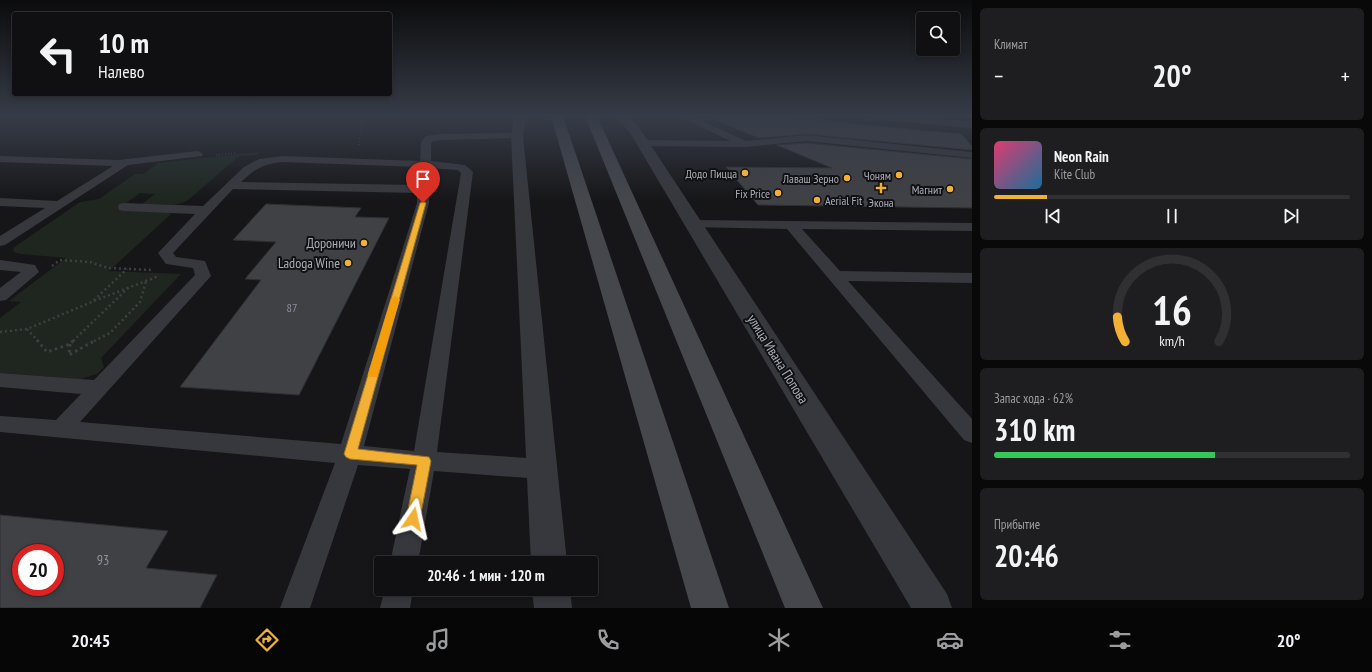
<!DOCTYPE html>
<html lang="ru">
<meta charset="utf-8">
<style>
:root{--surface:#101012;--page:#1e1e20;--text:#f1f3f6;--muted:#9c9d9f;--line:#303032;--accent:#f2b134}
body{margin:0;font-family:"PT Sans Narrow",sans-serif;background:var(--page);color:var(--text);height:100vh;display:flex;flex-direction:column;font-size:15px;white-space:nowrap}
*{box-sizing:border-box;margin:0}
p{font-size:13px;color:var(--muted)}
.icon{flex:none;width:22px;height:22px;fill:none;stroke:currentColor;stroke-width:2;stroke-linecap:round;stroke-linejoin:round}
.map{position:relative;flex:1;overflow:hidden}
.drawer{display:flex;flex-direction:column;gap:8px;padding:8px;background:#09090a;width:400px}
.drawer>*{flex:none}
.hud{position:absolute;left:12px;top:12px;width:380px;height:84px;border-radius:4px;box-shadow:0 2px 6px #0003,0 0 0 1px var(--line);background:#101012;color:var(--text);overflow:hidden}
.controls{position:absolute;left:916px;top:12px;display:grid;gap:8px}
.controls a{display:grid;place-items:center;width:44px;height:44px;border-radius:4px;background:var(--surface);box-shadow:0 2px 6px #0003,0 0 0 1px var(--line);font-size:20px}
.speed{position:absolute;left:12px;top:544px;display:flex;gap:8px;font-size:20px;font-weight:700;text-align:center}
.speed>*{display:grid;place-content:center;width:52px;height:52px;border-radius:50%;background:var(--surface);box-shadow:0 2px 6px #0003,0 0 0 1px var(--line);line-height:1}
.speed .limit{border:6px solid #d22;background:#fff;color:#111}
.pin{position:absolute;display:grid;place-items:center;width:34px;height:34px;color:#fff;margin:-41px -17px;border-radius:50% 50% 50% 0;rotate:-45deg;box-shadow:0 0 4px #0007}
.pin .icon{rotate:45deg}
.me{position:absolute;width:44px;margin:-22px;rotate:11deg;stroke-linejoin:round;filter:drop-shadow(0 0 3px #0008)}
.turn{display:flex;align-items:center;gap:14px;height:84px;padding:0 20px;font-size:18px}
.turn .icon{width:52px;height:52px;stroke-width:2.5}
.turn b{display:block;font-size:28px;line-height:34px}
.big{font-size:30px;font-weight:700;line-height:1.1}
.drawer .card{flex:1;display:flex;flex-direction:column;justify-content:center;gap:6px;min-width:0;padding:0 14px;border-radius:6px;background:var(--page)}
.drawer .dial{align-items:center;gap:0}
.dial svg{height:104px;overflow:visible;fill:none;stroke:var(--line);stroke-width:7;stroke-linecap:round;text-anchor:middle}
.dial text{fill:var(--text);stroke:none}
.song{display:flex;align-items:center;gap:12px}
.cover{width:48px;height:48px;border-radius:6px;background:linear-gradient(135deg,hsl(340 70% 55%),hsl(200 70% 35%))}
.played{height:4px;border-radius:2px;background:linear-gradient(90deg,var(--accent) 15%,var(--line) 15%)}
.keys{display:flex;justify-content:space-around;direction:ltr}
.heat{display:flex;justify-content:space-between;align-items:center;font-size:22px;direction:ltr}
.charge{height:6px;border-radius:3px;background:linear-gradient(90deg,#34c759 62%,var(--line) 0)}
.trip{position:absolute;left:374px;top:556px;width:224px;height:40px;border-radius:4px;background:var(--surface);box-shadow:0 2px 6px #0003,0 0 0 1px var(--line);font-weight:700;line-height:40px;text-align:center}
.tabs{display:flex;height:64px;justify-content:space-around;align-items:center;background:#060607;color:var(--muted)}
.tabs .icon{width:28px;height:28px}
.tabs .current{color:var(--accent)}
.tabs b{font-size:18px;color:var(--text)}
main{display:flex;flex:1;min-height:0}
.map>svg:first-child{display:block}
.green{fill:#1e261f}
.building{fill:#404145;stroke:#303034;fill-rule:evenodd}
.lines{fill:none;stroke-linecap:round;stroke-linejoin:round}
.path-far2{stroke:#3d3f44;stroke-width:1.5;stroke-dasharray:1 2;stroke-linecap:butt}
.path-far1{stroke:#3d3f44;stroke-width:2.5;stroke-dasharray:2 3;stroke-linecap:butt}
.path{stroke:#3d3f44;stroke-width:3;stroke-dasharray:2.5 3.5;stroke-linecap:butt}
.lane{fill:#37383d;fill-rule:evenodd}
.street{fill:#37383d;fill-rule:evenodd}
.secondary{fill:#45474d;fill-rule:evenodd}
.route{fill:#f2b134;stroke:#9d7322}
.slow{fill:#f59e0b}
.poi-dot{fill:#f2b134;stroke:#111113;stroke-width:1.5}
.labels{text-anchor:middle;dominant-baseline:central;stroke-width:4;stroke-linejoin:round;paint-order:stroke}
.far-poi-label{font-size:12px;fill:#a8adb8;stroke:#111113;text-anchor:end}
.number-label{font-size:12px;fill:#8e929b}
.poi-label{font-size:14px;fill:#a8adb8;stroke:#111113;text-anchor:end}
.street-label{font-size:14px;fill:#a8adb8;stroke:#111113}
.near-number-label{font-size:14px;fill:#8e929b}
</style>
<main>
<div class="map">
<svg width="972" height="608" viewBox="0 0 972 608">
<rect width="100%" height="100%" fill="#161618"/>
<polygon class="green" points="259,152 257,155 239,156 187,201 175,205 142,204 155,194 140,193 118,209 168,211 171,214 109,271 181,274 101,358 104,367 97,374 80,379 0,373 0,318 21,302 9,301 66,258 21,254 14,252 13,248 80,202 99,199 135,174 143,174 158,163"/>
<g class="building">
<polygon points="706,116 776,116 961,134 972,146 972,150 806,134 759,138"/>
<polygon points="806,143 972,159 972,208 758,205 726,167 832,168 777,145"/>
<polygon points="266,204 361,208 355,217 389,218 299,395 180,387 261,280 245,279 276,242 233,240"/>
<path d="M0 515 168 531 146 568 217 575 200 608H0ZM21 553H55V587H21Z"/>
</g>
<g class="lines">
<g class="path-far2">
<polyline points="359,145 363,116"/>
<polyline points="216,155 237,153"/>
</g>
<g class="path-far1">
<polyline points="52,266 60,260 90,262 108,268 152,270"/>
<polyline points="94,301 159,276"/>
<polyline points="27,329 38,341"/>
<polyline points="0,332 27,329 92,302 127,269"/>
<polyline points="73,341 129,287"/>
<polyline points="94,341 110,333 140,302 146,281"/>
</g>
<g class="path">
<polyline points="37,340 47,352 70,344 74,340"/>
<polyline points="70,344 69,355 96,340"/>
</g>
<g class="lane">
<polygon points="680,116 691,116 746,141 806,135 972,152 972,158 806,141 745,147 644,146 639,143 644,140 730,141"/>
<polygon points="867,116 898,116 972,122 972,128 872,119"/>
<path d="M517 133 521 134 522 136 521 138 441 140 433 141 431 143V161L465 165 473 172 437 452 542 459 550 462 554 469 550 476 542 479 434 471 418 563H390L410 469 358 465 310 608H280L335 463 0 432V416L56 420 81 394 0 387V373L94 380 195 275 193 268 166 264 158 253 195 214 124 211 119 210 118 207 119 204 124 203 203 206 244 167 259 159 283 156 420 161 421 142 426 136 441 134ZM283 162 419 167 418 185 241 182C256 168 263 164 283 162ZM430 168 458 170 461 173 414 451 364 446 429 203ZM233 189 417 193V203L341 444 80 422 211 276 205 261 176 257 173 253Z"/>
<polygon points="198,151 203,154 202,156 128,165 5,245 0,246 0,236 45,208 0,206 0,198 57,201 113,166 0,162 0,156 118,160"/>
<polygon points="694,220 972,223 972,231 802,229 840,271 972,273 972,283 848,281 972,419 972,443 964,440 787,229 689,227 687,224 689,221"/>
<polygon points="0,260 35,265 39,272 6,300 0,301 0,288 21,272 0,270"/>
<polygon points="385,589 413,589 410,608 380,608"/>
</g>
<g class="street">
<polygon points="514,116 526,116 523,136 567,563 531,563 511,136"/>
<path d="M613 116C630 113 635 122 644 135L947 594 952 608H911L632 136 622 123Z"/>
<polygon points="532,589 570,589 572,608 534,608"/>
</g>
<g class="secondary">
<polygon points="551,116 563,116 729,608 691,608"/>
<polygon points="585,116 597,116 823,608 785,608"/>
</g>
</g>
<linearGradient id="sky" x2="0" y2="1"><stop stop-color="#0c0c0d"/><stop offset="0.58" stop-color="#363c48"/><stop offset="1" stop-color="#363c48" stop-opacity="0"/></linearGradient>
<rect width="972" height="201" fill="url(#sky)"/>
<polygon class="route" points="423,201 426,203 358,449 429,457 431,461 420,519 418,524 413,525 408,524 406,519 417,465 350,459 346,457 344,454 420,203"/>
<polygon class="slow" points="395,296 400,299 378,374 377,377 369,377 368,374 391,299"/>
<g class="poi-dot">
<circle cx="745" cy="173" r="4"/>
<circle cx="899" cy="175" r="4"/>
<circle cx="847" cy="178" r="4"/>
<path d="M879 182h4v4h4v4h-4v4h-4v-4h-4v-4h4z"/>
<circle cx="950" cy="189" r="4"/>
<circle cx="778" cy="193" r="4"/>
<circle cx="817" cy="200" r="4"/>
<circle cx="364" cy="243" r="4"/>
<circle cx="348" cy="263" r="4"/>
</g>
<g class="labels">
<g class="far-poi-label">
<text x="737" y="173">Додо Пицца</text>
<text x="891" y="175">Чоням</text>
<text x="839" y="178">Лаваш Зерно</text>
<text x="942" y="189">Магнит</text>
<text x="770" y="193">Fix Price</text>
<text x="825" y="200" text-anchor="start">Aerial Fit</text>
<text x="881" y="202" text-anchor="middle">Экона</text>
</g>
<g class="number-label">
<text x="292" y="307">87</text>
</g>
<g class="poi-label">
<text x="356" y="243">Дороничи</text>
<text x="340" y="263">Ladoga Wine</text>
</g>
<g class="street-label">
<text transform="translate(778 359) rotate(58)">улица Ивана Попова</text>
</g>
<g class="near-number-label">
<text x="103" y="560">93</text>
</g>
</g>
</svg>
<div class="controls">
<a><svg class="icon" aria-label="search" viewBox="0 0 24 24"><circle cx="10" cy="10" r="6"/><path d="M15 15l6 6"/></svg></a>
</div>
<div class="speed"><div class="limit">20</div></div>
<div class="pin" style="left:423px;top:203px;background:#d93025"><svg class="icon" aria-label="arrive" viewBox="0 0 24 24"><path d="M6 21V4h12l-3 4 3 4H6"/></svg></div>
<svg class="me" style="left:413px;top:519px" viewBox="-20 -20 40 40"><path d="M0-17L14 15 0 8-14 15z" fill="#f2b134" stroke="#fff" stroke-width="4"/></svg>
<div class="trip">20:46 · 1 мин · 120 m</div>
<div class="hud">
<div class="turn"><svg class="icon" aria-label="left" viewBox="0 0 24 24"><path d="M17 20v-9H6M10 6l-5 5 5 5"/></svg><div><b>10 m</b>Налево</div></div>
</div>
</div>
<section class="drawer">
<div class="card"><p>Климат</p>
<div class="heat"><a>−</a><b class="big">20°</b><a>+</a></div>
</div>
<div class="card">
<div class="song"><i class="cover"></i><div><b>Neon Rain</b><p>Kite Club</p></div></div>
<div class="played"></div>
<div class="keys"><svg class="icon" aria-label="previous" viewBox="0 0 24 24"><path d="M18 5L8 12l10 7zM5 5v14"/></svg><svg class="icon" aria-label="pause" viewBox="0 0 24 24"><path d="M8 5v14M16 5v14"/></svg><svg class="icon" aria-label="next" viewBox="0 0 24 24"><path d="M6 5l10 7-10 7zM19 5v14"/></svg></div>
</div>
<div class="card dial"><svg viewBox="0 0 100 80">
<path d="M14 69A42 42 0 1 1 86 69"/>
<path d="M14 69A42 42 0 0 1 8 50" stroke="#f2b134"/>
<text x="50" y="56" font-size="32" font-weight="700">16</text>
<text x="50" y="72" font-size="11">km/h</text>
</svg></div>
<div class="card"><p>Запас хода · 62%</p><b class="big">310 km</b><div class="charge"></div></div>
<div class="card"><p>Прибытие</p><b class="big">20:46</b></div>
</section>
</main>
<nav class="tabs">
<b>20:45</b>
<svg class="icon current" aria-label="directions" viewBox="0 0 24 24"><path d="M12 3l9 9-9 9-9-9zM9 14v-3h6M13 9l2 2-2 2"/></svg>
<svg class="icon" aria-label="music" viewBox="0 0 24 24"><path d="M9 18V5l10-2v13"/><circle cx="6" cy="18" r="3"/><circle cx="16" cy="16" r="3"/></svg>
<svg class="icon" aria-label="phone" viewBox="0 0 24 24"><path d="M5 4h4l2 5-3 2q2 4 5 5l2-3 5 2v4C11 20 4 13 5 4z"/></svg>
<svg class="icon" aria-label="climate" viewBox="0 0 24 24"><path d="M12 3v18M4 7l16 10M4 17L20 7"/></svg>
<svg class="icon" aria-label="car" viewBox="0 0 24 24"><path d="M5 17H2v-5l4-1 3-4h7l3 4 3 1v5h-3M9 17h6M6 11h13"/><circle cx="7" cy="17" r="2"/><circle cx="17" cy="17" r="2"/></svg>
<svg class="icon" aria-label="filters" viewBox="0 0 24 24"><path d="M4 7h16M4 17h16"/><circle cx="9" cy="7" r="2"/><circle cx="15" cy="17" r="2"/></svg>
<b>20°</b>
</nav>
